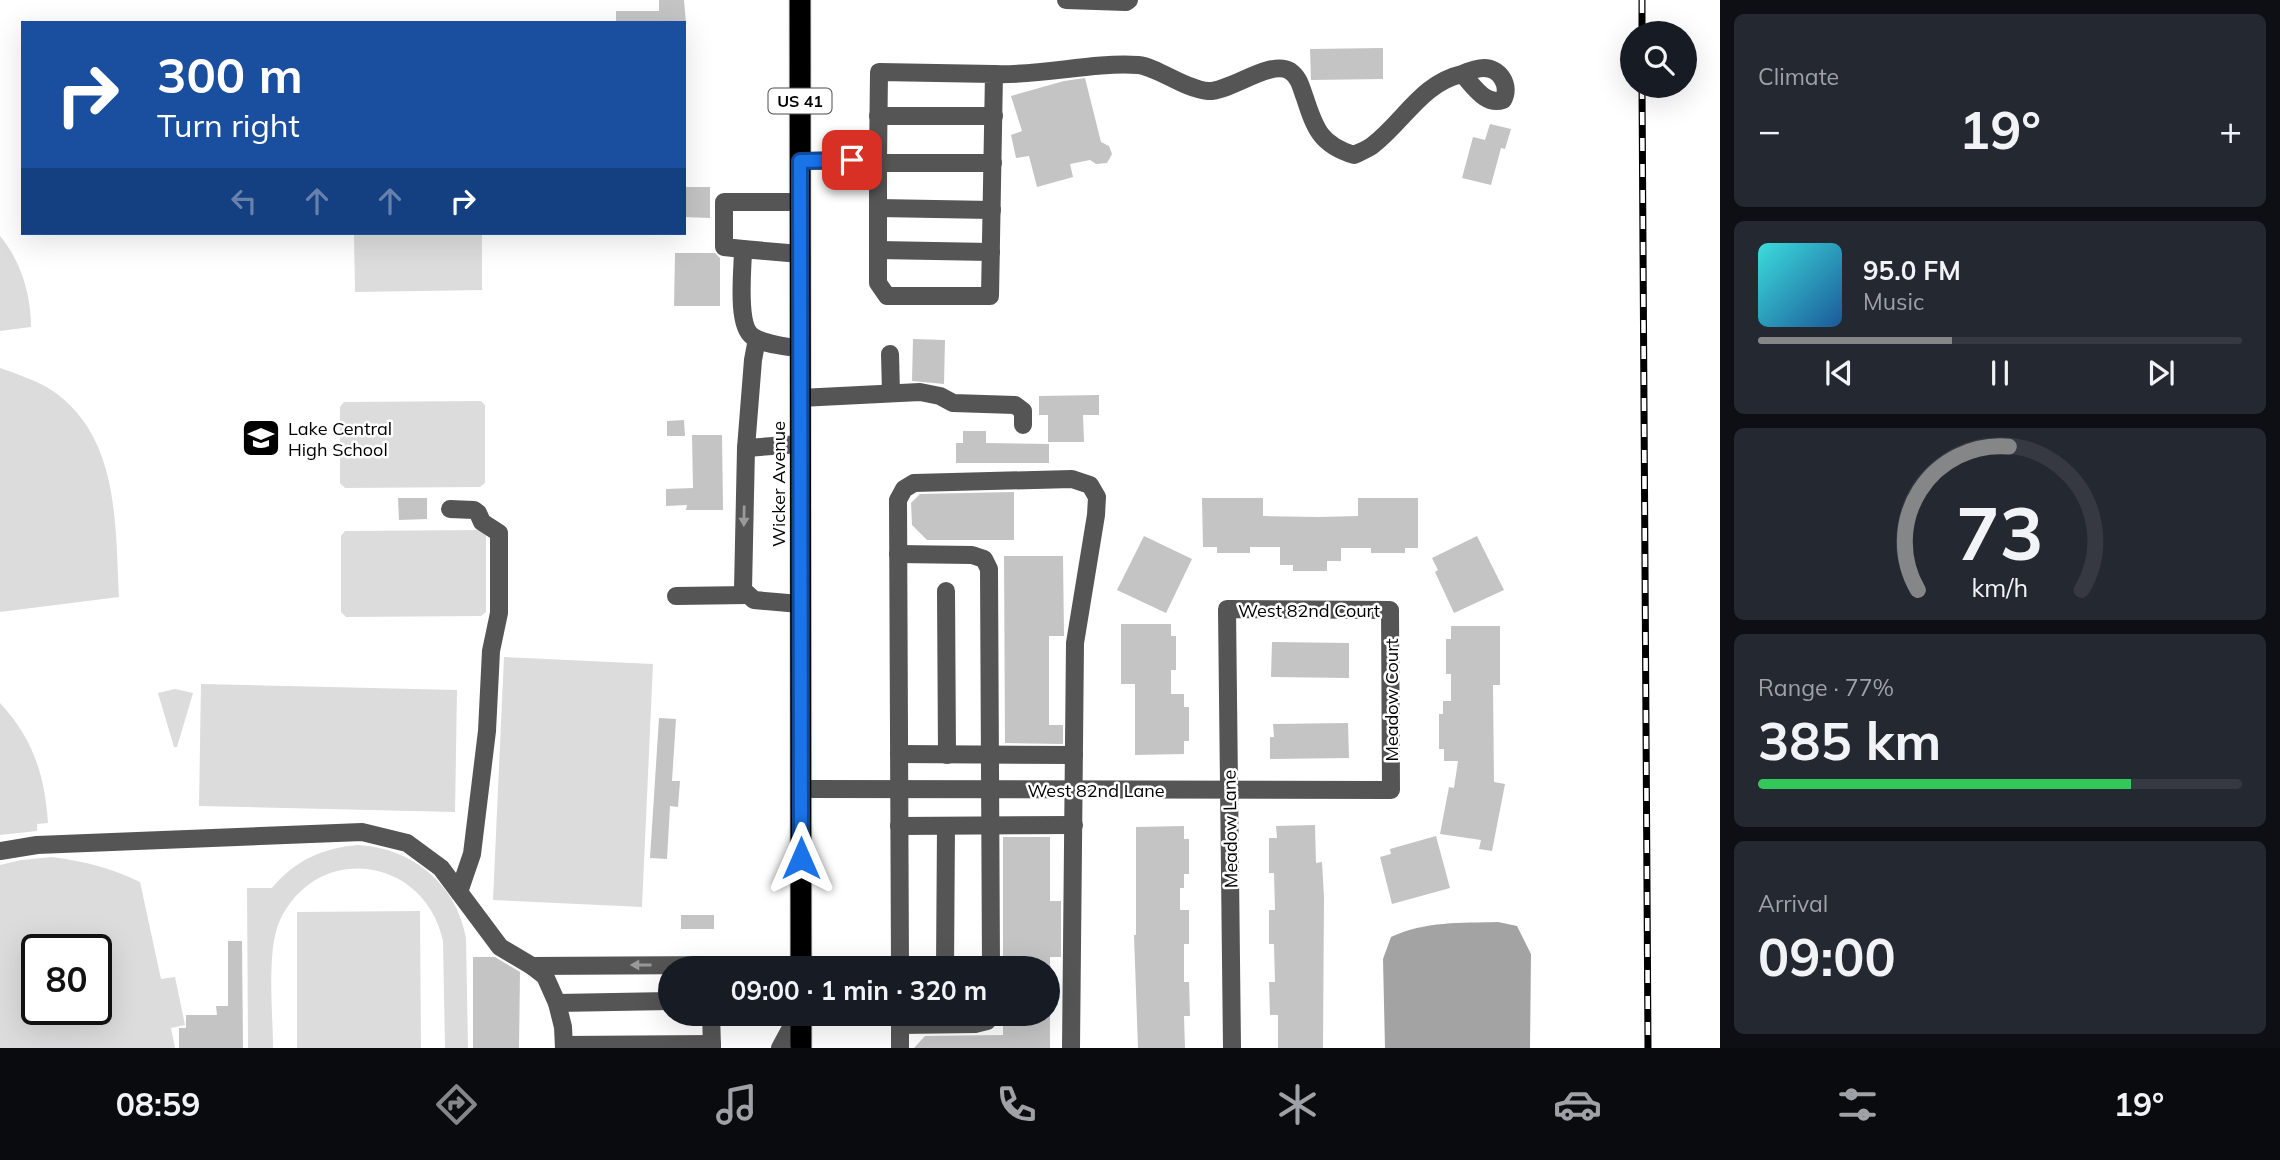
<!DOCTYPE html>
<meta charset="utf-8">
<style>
:root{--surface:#171b24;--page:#242831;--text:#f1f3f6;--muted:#9ea1a6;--line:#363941;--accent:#858687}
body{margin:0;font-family:Mulish,sans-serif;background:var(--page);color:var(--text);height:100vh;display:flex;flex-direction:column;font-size:26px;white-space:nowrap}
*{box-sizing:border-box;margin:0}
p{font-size:23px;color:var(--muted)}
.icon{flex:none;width:38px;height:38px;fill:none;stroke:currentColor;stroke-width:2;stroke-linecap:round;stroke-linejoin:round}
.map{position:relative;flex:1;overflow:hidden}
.details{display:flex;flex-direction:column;gap:14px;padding:14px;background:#0d0f14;width:560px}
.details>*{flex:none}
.hud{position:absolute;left:21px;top:21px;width:665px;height:214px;border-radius:0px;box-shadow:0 7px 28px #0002;background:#1a4fa0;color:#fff;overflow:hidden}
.buttons{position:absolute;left:1620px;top:21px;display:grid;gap:14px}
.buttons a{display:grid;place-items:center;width:77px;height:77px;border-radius:50%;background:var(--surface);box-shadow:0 7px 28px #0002;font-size:35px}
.speed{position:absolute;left:21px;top:934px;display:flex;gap:14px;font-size:35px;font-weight:700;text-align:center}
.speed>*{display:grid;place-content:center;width:91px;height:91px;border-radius:50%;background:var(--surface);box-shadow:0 7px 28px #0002;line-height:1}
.speed .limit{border:4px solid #111;border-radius:10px;background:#fff;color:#111}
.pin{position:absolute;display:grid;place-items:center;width:60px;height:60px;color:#fff;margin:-30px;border-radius:14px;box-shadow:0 4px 10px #0006}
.me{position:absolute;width:77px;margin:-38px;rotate:0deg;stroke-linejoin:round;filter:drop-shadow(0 0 5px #0008)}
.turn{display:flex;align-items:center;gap:24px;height:147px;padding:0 21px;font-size:32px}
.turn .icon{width:91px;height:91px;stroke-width:2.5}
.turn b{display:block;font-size:49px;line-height:60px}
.lanes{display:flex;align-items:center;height:66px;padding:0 21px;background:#0003;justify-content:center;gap:35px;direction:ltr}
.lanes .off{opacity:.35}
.big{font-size:52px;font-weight:700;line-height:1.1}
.details .tile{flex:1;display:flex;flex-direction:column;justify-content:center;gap:10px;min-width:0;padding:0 24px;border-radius:10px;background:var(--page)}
.details .dial{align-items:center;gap:0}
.dial svg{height:182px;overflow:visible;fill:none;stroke:var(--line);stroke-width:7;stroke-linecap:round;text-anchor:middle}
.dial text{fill:var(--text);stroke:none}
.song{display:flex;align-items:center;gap:21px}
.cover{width:84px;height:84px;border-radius:10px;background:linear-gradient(135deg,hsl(180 70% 55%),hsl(210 70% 35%))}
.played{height:7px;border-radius:4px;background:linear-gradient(90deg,var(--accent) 40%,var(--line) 40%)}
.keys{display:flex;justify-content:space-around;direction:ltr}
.heat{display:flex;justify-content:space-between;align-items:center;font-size:38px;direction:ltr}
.charge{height:10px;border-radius:5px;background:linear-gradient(90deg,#34c759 77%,var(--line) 0)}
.trip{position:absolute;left:658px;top:956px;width:402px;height:70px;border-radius:35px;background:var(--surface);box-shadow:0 7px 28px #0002;font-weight:700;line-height:70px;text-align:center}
.tab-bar{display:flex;height:112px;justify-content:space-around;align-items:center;background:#090b0e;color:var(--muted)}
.tab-bar .icon{width:49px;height:49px}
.tab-bar .selected{color:var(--accent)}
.tab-bar b{font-size:32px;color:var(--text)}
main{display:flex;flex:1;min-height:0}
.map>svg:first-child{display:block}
.green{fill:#dcdcdc;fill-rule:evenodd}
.water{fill:#a3a3a3}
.building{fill:#c4c4c4}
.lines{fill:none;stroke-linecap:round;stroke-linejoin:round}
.highway-casing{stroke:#dbdbdb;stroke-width:23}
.minor{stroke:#555;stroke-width:18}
.highway{stroke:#000;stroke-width:21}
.rail-casing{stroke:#000;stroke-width:7}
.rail{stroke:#fff;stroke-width:4.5;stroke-dasharray:13;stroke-linecap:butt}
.oneway{fill:#999}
.route-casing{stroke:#114b97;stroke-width:18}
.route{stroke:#1a73e8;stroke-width:12}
.labels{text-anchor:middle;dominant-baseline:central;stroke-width:5;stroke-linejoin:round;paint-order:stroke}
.shield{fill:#fff;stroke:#4c4c4c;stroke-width:2}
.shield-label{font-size:16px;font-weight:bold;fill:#000}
.poi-label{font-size:18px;fill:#000;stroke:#fff;text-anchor:start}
.street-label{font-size:18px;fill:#000;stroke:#fff}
</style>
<main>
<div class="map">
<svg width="1720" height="1048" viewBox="0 0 1720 1048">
<rect width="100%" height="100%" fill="#fff"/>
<g class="green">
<polygon points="354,233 482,233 482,290 355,292"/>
<path d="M0 236C21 261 31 295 31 327L0 331Z"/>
<path d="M0 368C17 374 35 380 50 389 120 435 115 524 119 597L0 612Z"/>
<polygon points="481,401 485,405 485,483 480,487 345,488 340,483 340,407 344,402"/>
<polygon points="481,530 486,534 486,612 481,616 346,617 341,612 341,536 345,531"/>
<polygon points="504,657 653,664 642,907 493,900"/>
<polygon points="201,684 457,690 455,812 199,806"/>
<polygon points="175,689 193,693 177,747 174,747 158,693"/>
<path d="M0 703C33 738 45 776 48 823L37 824V831L0 835Z"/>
<path d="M358 845C413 848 456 884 466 938L468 1048H445L443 941C425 857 318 841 280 920 266 950 273 1013 273 1048H248L247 888H272C295 860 323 848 358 845Z"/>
<path d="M52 857C84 861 111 868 140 882L161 979 175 977 185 1025 171 1028 175 1048H0V865L21 860ZM37 950H96V1010H37Z"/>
<polygon points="420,911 421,1048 297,1048 297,912"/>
</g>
<path class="water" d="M1498 922 1517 926 1531 954 1530 1048H1385L1383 959 1391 937C1425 921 1461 923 1498 922Z"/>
<g class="building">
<polygon points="659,0 684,0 686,23 616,23 616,11 659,11"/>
<polygon points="1383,48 1383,79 1311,80 1310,49"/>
<polygon points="1085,78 1101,142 1109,146 1112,154 1107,163 1096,164 1090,160 1070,164 1073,177 1037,187 1029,156 1016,158 1011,135 1022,131 1011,96 1064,81"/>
<polygon points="1490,124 1511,129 1505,149 1501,148 1491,185 1462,178 1473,137 1485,140"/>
<polygon points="684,187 710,187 710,218 684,217"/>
<polygon points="675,253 715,253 720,258 720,306 674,306"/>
<polygon points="913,339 945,340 944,384 912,381"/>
<polygon points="1099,395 1099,415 1083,415 1084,442 1048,442 1048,415 1039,415 1039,396"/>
<polygon points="684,420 685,436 667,436 667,421"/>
<polygon points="963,431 986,431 986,443 1049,444 1049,463 956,463 956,443 963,443"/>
<polygon points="692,435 722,435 723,510 686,510 687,505 666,506 666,489 693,488"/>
<polygon points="1014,492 1014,540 927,540 912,525 911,503 920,494"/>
<polygon points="398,498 427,498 427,519 399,520"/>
<polygon points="1202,498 1263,498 1263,516 1319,517 1358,516 1358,498 1418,498 1418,548 1405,548 1405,553 1371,553 1371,548 1341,548 1341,561 1327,561 1327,571 1293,571 1293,565 1280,565 1280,547 1250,547 1250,553 1217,553 1217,547 1203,547"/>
<polygon points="1144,536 1192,559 1166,613 1117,590"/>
<polygon points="1477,536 1504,590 1454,613 1435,572 1438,570 1432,558"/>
<polygon points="1004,556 1063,556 1064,636 1049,636 1049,725 1063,725 1063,744 1005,743"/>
<polygon points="1121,624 1171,624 1171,636 1176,636 1176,670 1171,670 1171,694 1184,694 1184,707 1189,707 1189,741 1184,741 1184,754 1135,755 1135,684 1121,684"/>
<polygon points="1451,626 1500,626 1500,685 1493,685 1494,782 1505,784 1492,851 1479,849 1481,840 1440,834 1449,787 1454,788 1458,761 1444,761 1444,749 1439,749 1439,714 1443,714 1443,701 1451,701 1451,674 1446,674 1446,639 1451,639"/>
<polygon points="1272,642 1349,643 1349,678 1271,677"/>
<polygon points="659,718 676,719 672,781 680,781 678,807 670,806 667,859 650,858"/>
<polygon points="1348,723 1349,758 1270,759 1270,737 1274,737 1273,724"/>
<polygon points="1315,825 1316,863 1322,862 1324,897 1323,1048 1278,1048 1278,1015 1270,1015 1269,982 1275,982 1274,944 1269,944 1269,910 1275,910 1274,873 1269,873 1269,838 1277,838 1276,826"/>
<polygon points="1184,826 1184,839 1189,839 1189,874 1184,874 1184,888 1180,888 1180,910 1189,910 1189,944 1184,944 1184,982 1189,982 1190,1016 1184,1016 1185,1048 1138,1048 1134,935 1136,935 1136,827"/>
<polygon points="1436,836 1450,888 1392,904 1380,857 1391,854 1390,849"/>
<polygon points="1003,837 1050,837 1050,901 1061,901 1061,957 1050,957 1050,968 1003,968"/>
<rect x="681" y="915" width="33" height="14"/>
<polygon points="228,941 242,941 243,1048 179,1048 179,1028 186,1028 186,1015 217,1015 216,1006 228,1006"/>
<polygon points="473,957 495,957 520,972 519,1048 473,1048"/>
<polygon points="1003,1013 1050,1013 1050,1048 914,1048 925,1036 1003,1035"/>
</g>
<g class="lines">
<g class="highway-casing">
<g id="highway">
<polyline points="800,0 801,968"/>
<polyline points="801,1013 801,1048"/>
</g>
</g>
<g class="minor">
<polyline points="1066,0 1126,2 1129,0"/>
<path d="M994 74C1043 76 1090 62 1138 65 1158 67 1184 89 1208 91 1230 92 1270 59 1290 71 1300 78 1301 88 1305 98 1315 129 1321 145 1354 155 1360 152 1368 149 1373 145 1404 121 1422 83 1462 74 1474 86 1485 106 1503 100 1511 86 1500 68 1484 68 1476 68 1469 71 1462 74"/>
<polyline points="878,116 994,116"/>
<polyline points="800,161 878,160 879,72 994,74 990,296 887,296 878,283 878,160"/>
<polyline points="878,163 993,163"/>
<polyline points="878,208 992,210"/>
<polyline points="743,249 724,247 724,202 800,202"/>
<polyline points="878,250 991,252"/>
<path d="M800 254 743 249C743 269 736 324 752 336 764 345 786 346 800 349"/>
<polyline points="757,339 753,360 746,448 743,590 754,600 800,604"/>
<polyline points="890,354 891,393"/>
<polyline points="800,398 920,392 940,396 953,403 1015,405 1023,411 1023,425"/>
<polyline points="746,448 800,444"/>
<polyline points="450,509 474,510 478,513 482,522 499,533 499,613 491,651 487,731 472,854 459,892"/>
<polyline points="898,554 972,555 984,559 989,569 991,968"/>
<polyline points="946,591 947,755"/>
<polyline points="676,596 748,595"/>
<polyline points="899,754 1074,755"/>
<polyline points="801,789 1391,790 1390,610 1227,609 1232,1048"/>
<polyline points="899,826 1074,825"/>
<polyline points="0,851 37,845 362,832 407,843 441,868 500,947 532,966 545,976 557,1003 563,1027 564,1048"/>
<polyline points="532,966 710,965 710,968"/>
<polyline points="900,968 898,500 904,489 914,483 1072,479 1090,485 1097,497 1096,515 1075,643 1071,1048"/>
<polyline points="945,968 946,826"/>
<polyline points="557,1003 670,1001"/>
<polyline points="711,1013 712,1048"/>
<polyline points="900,1013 900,1048"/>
<polyline points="900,1025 975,1024 987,1021 990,1013"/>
<polyline points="564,1045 712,1044"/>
<polyline points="780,1048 799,1013"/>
</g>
<use href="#highway" class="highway"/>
<g class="rail-casing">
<g id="rail">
<polyline points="1642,0 1642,33"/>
<polyline points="1642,86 1648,1048"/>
</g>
</g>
<use href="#rail" class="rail"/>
</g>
<defs><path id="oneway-solid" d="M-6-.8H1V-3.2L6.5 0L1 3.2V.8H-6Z" transform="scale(1.75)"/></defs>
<g class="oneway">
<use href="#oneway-solid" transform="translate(744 516) rotate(91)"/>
<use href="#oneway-solid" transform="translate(641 965) rotate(180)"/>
</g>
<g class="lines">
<g class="route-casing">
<polyline id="route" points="801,858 800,161 852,160"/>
</g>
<use href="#route" class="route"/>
</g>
<defs>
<g id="school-square" transform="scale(2.0125)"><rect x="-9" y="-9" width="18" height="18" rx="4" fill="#000" stroke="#fff"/><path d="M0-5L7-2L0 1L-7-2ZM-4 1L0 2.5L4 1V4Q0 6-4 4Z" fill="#fff"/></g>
</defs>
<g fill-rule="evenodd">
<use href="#school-square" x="261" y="438"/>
</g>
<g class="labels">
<rect class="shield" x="768.5" y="88.5" width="63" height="25" rx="5"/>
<g class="shield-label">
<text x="800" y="101">US 41</text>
</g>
<g class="poi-label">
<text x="288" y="428">Lake Central<tspan x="288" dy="21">High School</tspan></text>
</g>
<g class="street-label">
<text transform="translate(778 484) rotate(-90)">Wicker Avenue</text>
<text x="1309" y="610">West 82nd Court</text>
<text transform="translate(1391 700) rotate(-90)">Meadow Court</text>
<text x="1096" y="790">West 82nd Lane</text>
<text transform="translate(1230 829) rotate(-91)">Meadow Lane</text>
</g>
</g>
</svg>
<div class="buttons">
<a><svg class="icon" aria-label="search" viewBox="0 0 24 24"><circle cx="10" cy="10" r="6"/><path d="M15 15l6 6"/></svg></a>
</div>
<div class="speed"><div class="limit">80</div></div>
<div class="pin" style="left:852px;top:160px;background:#d93025"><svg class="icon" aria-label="arrive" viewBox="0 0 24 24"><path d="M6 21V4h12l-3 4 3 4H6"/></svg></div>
<svg class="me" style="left:801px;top:858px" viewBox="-20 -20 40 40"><path d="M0-17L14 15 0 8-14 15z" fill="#1a73e8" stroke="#fff" stroke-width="4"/></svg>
<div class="trip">09:00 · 1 min · 320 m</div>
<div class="hud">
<div class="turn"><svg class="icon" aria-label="right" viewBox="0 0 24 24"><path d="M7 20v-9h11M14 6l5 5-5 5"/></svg><div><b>300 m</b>Turn right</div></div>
<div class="lanes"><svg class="icon off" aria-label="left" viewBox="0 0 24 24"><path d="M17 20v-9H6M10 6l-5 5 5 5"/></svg><svg class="icon off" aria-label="ahead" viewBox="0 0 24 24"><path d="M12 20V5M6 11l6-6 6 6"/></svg><svg class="icon off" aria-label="ahead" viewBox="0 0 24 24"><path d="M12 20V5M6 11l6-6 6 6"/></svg><svg class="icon" aria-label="right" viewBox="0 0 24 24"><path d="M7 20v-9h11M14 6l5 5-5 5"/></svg></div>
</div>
</div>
<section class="details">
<div class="tile"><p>Climate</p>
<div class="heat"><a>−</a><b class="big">19°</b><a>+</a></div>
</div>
<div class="tile">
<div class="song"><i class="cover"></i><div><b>95.0 FM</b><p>Music</p></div></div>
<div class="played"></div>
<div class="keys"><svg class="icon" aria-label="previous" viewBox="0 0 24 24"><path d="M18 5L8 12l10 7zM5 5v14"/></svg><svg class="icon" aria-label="pause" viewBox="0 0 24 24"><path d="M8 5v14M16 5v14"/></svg><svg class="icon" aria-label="next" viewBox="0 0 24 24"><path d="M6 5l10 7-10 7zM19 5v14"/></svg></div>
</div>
<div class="tile dial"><svg viewBox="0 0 100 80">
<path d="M14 69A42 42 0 1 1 86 69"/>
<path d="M14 69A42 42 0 0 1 54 6" stroke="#858687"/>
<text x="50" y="56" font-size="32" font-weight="700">73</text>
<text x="50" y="72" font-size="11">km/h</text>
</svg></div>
<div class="tile"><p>Range · 77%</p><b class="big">385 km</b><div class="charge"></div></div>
<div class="tile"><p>Arrival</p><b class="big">09:00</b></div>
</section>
</main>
<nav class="tab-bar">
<b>08:59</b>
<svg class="icon selected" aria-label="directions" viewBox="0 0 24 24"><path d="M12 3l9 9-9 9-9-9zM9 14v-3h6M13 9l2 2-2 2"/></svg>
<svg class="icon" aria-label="music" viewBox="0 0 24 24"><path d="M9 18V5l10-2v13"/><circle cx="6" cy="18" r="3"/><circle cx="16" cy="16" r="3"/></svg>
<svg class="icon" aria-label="phone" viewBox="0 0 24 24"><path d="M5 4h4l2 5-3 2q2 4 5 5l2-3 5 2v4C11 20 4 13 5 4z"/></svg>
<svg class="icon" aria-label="climate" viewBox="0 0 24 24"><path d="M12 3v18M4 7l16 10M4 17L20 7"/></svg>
<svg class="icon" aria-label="car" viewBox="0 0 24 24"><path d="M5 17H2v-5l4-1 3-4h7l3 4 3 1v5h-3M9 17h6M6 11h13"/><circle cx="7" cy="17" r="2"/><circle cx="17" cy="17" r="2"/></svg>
<svg class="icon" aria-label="filters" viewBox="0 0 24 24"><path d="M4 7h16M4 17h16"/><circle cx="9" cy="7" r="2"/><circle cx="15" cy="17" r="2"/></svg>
<b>19°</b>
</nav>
